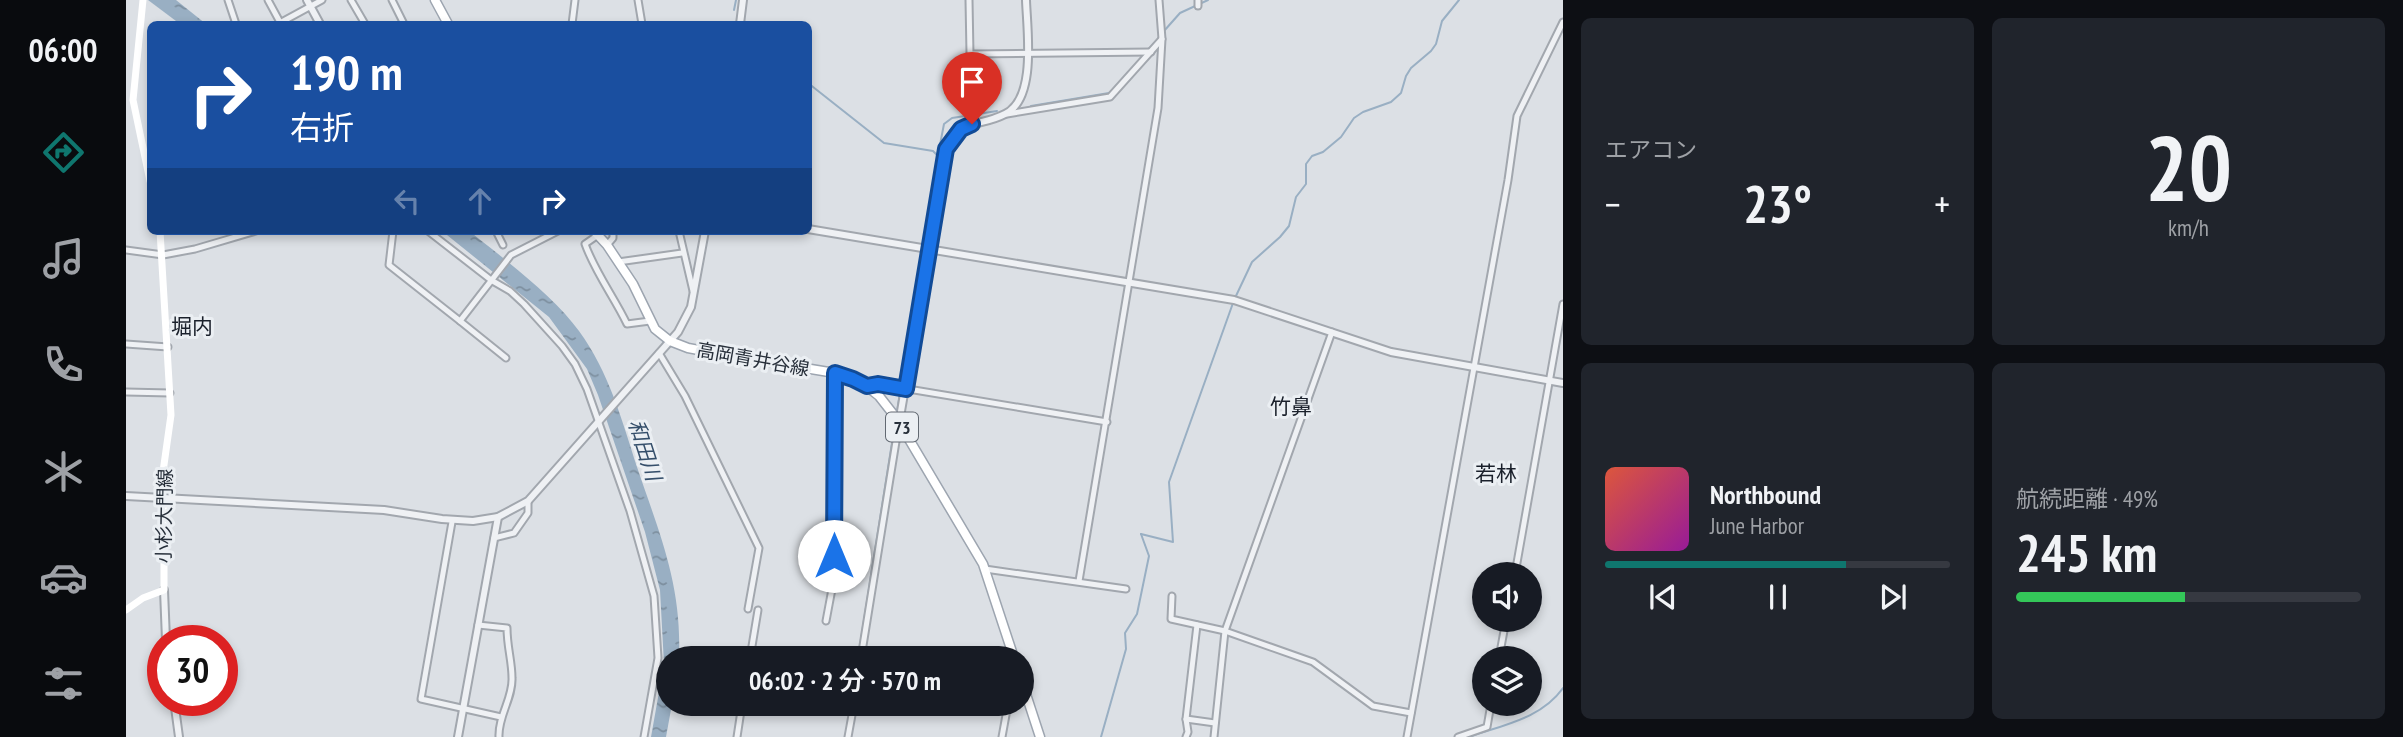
<!DOCTYPE html>
<html lang="ja">
<meta charset="utf-8">
<style>
:root{--surface:#171b24;--page:#20242c;--text:#f1f3f6;--muted:#9ea1a6;--line:#363941;--accent:#0f766e}
body{margin:0;font-family:"PT Sans Narrow","Noto Sans JP",sans-serif;background:var(--page);color:var(--text);height:100vh;display:flex;flex-direction:column;font-size:26px;white-space:nowrap}
*{box-sizing:border-box;margin:0}
p{font-size:23px;color:var(--muted)}
.icon{flex:none;width:38px;height:38px;fill:none;stroke:currentColor;stroke-width:2;stroke-linecap:round;stroke-linejoin:round}
.map{position:relative;flex:1;overflow:hidden}
.sheet{display:flex;flex-direction:column;gap:18px;padding:18px;background:#0d0f14;width:840px}
.sheet>*{flex:none}
.hud{position:absolute;left:21px;top:21px;width:665px;height:214px;border-radius:10px;box-shadow:0 4px 10px #0003;background:#1a4fa0;color:#fff;overflow:hidden}
.buttons{position:absolute;left:1346px;top:562px;display:grid;gap:14px}
.buttons a{display:grid;place-items:center;width:70px;height:70px;border-radius:50%;background:var(--surface);box-shadow:0 4px 10px #0003;font-size:35px}
.speed{position:absolute;left:21px;top:625px;display:flex;gap:14px;font-size:35px;font-weight:700;text-align:center}
.speed>*{display:grid;place-content:center;width:91px;height:91px;border-radius:50%;background:var(--surface);box-shadow:0 4px 10px #0003;line-height:1}
.speed .limit{border:10px solid #d22;background:#fff;color:#111}
.pin{position:absolute;display:grid;place-items:center;width:60px;height:60px;color:#fff;margin:-72px -30px;border-radius:50% 50% 50% 0;rotate:-45deg;box-shadow:0 0 7px #0007}
.pin .icon{rotate:45deg}
.me{position:absolute;width:77px;margin:-38px;rotate:0deg;stroke-linejoin:round;filter:drop-shadow(0 0 5px #0008)}
.turn{display:flex;align-items:center;gap:24px;height:147px;padding:0 28px;font-size:32px}
.turn .icon{width:91px;height:91px;stroke-width:2.5}
.turn b{display:block;font-size:49px;line-height:60px}
.lanes{display:flex;align-items:center;height:66px;padding:0 28px;background:#0003;justify-content:center;gap:35px;direction:ltr}
.lanes .off{opacity:.35}
.big{font-size:52px;font-weight:600;line-height:1.1}
.sheet .tile{flex:1;display:flex;flex-direction:column;justify-content:center;gap:10px;min-width:0;padding:0 24px;border-radius:10px;background:var(--page)}
.sheet .dial{align-items:center;gap:0}
.dial b{font-size:91px;line-height:1}
.song{display:flex;align-items:center;gap:21px}
.cover{width:84px;height:84px;border-radius:10px;background:linear-gradient(135deg,hsl(10 70% 55%),hsl(300 70% 35%))}
.played{height:7px;border-radius:4px;background:linear-gradient(90deg,var(--accent) 70%,var(--line) 70%)}
.keys{display:flex;justify-content:space-around;direction:ltr}
.heat{display:flex;justify-content:space-between;align-items:center;font-size:38px;direction:ltr}
.charge{height:10px;border-radius:5px;background:linear-gradient(90deg,#34c759 49%,var(--line) 0)}
.sheet .tiles{flex:1;display:grid;gap:18px;grid-template-columns:repeat(2,1fr)}
.trip{position:absolute;left:530px;top:646px;width:378px;height:70px;border-radius:35px;background:var(--surface);box-shadow:0 4px 10px #0003;font-weight:600;line-height:70px;text-align:center}
main{display:flex;flex:1;min-height:0}
.menu{display:flex;flex-direction:column;width:126px;justify-content:space-around;align-items:center;background:#090b0e;color:var(--muted)}
.menu .icon{width:49px;height:49px}
.menu .on{color:var(--accent)}
.menu b{font-size:32px;color:var(--text)}
.map>svg:first-child{display:block}
.water{fill:url(#water-ripples)}
.lines{fill:none;stroke-linecap:round;stroke-linejoin:round}
.stream{stroke:#99afc3;stroke-width:2}
.minor-casing{stroke:#a2a7ae;stroke-width:9}
.tertiary-casing{stroke:#a2a7ae;stroke-width:10}
.primary-casing{stroke:#9da5b0;stroke-width:11}
.minor{stroke:#eff1f4;stroke-width:5}
.tertiary{stroke:#eff1f4;stroke-width:6}
.secondary{stroke:#fff;stroke-width:7}
.primary{stroke:#fff;stroke-width:8}
.route-casing{stroke:#114b97;stroke-width:18}
.route{stroke:#1a73e8;stroke-width:12}
.labels{text-anchor:middle;dominant-baseline:central;stroke-width:6;stroke-linejoin:round;paint-order:stroke}
.shield{fill:#ebeff3;stroke:#626972;stroke-width:2}
.shield-label{font-size:18px;font-weight:bold;fill:#272f3a}
.street-label{font-size:19px;fill:#272f3a;stroke:#ebeff3}
.neighbourhood-label{font-size:21px;fill:#1a202b;stroke:#ebeff3}
.water-label{font-size:21px;font-style:italic;fill:#354f6b;stroke:#ebeff3}
</style>
<main>
<nav class="menu">
<b>06:00</b>
<svg class="icon on" aria-label="directions" viewBox="0 0 24 24"><path d="M12 3l9 9-9 9-9-9zM9 14v-3h6M13 9l2 2-2 2"/></svg>
<svg class="icon" aria-label="music" viewBox="0 0 24 24"><path d="M9 18V5l10-2v13"/><circle cx="6" cy="18" r="3"/><circle cx="16" cy="16" r="3"/></svg>
<svg class="icon" aria-label="phone" viewBox="0 0 24 24"><path d="M5 4h4l2 5-3 2q2 4 5 5l2-3 5 2v4C11 20 4 13 5 4z"/></svg>
<svg class="icon" aria-label="climate" viewBox="0 0 24 24"><path d="M12 3v18M4 7l16 10M4 17L20 7"/></svg>
<svg class="icon" aria-label="car" viewBox="0 0 24 24"><path d="M5 17H2v-5l4-1 3-4h7l3 4 3 1v5h-3M9 17h6M6 11h13"/><circle cx="7" cy="17" r="2"/><circle cx="17" cy="17" r="2"/></svg>
<svg class="icon" aria-label="filters" viewBox="0 0 24 24"><path d="M4 7h16M4 17h16"/><circle cx="9" cy="7" r="2"/><circle cx="15" cy="17" r="2"/></svg>
</nav>
<div class="map">
<svg width="1437" height="737" viewBox="0 0 1437 737">
<defs>
<pattern id="water-ripples" width="26" height="14" patternUnits="userSpaceOnUse" patternTransform="scale(1.75)"><rect width="26" height="14" fill="#99afc3"/><path d="M2 4q2-2 4 0t4 0M15 11q2-2 4 0t4 0" fill="none" stroke="#7d8f9f"/></pattern>
</defs>
<rect width="100%" height="100%" fill="#dce0e5"/>
<g class="water">
<polygon points="22,0 50,0 80,24 54,24"/>
<path d="M316 231H343C377 258 428 296 453 331 483 372 496 420 511 467 534 535 556 585 553 658H542V704H546L540 737H525L538 664 534 590 519 532 472 395 461 369 423 317Z"/>
</g>
<g class="lines">
<g class="stream">
<polyline points="608,10 610,0"/>
<polyline points="1038,31 1054,13 1082,0"/>
<polyline points="1022,50 1035,36"/>
<polyline points="682,83 758,143 807,151 812,156 797,246"/>
<polyline points="905,106 983,93 989,88"/>
<polyline points="812,155 818,124 826,118 871,111"/>
<polyline points="1109,298 1126,262 1154,237 1163,226 1170,197 1180,184 1180,164 1186,156 1197,152 1215,137 1228,118 1237,112 1265,102 1275,93 1280,76 1285,68 1305,51 1310,44 1316,21 1333,0"/>
<polyline points="771,412 796,251"/>
<polyline points="1015,534 1047,542 1043,482 1107,303"/>
<polyline points="732,658 769,424"/>
<polyline points="724,712 725,704"/>
<polyline points="975,737 1000,649 999,633 1011,614 1023,556 1015,534"/>
<path d="M1343 737C1376 725 1415 719 1437 688"/>
</g>
<g class="minor-casing">
<g id="minor">
<polyline points="102,0 110,24"/>
<polyline points="142,0 155,24"/>
<polyline points="225,0 239,24"/>
<polyline points="266,0 278,24"/>
<polyline points="512,0 516,24"/>
<polyline points="843,0 844,54 1025,52"/>
<polyline points="1072,0 1072,6"/>
<polyline points="152,24 196,0"/>
<polyline points="446,24 449,0"/>
<polyline points="881,114 984,97 1036,39"/>
<polyline points="267,231 263,265 334,321 385,255 432,231"/>
<polyline points="302,231 365,280 384,291 398,304 436,346 449,364 461,389 504,511 528,596 532,658 518,737"/>
<polyline points="370,231 377,245"/>
<polyline points="553,231 567,291"/>
<path d="M472 235 459 244C469 272 488 297 501 324L524 321"/>
<polyline points="481,245 487,238 487,231"/>
<polyline points="0,250 37,255 69,249 130,231"/>
<polyline points="492,262 556,253"/>
<polyline points="334,321 380,358"/>
<polyline points="0,344 42,347"/>
<polyline points="533,353 559,396 633,548 622,609"/>
<polyline points="741,386 752,384 981,422"/>
<polyline points="0,392 44,393"/>
<polyline points="326,522 295,699 375,717"/>
<polyline points="368,538 388,533 402,513 402,501"/>
<polyline points="859,569 1000,589"/>
<polyline points="1389,574 1437,304"/>
<polyline points="953,581 1032,108 1036,39 1033,0"/>
<polyline points="1046,596 1045,619 1099,631 1187,662 1247,706 1285,713"/>
<polyline points="700,621 712,557 708,556 709,373"/>
<path d="M352 625 381 628C381 647 386 661 386 678 387 698 372 716 373 737"/>
<polyline points="624,658 632,610"/>
<polyline points="735,658 773,423"/>
<polyline points="1373,658 1380,620"/>
<polyline points="1060,719 1089,723"/>
<polyline points="611,737 616,704"/>
<polyline points="722,737 728,704"/>
<polyline points="876,737 882,704"/>
<polyline points="1060,737 1062,732 1060,719 1071,625"/>
<polyline points="1088,737 1099,631 1206,332"/>
<polyline points="1281,737 1382,180 1391,116 1437,22"/>
<polyline points="1332,737 1361,727 1365,704"/>
</g>
</g>
<g class="tertiary-casing">
<g id="tertiary">
<polyline points="181,0 194,24"/>
<polyline points="614,24 617,0"/>
<polyline points="682,229 1108,300 1265,352 1437,383"/>
<path d="M773 423 820 149C838 116 852 128 879 114 911 99 901 30 900 0"/>
<polyline points="0,496 258,510 316,519 347,521 372,517 402,501 552,332 565,307 579,231"/>
<polyline points="38,590 40,640"/>
<polyline points="48,700 53,737"/>
<polyline points="332,737 372,517"/>
</g>
</g>
<g class="primary-casing">
<g id="primary">
<polyline points="309,0 322,24"/>
<polyline points="468,231 481,245 507,284 529,329 544,341 562,348 594,354 709,373 739,385 753,396 771,419 857,564 888,658"/>
<polyline points="896,682 914,737"/>
</g>
</g>
<use href="#minor" class="minor"/>
<use href="#tertiary" class="tertiary"/>
<g class="secondary">
<polyline points="17,0 7,100 24,181"/>
<polyline points="0,610 17,598 38,590 38,511 35,486 45,415 34,231"/>
</g>
<use href="#primary" class="primary"/>
</g>
<g class="lines">
<g class="route-casing">
<polyline id="route" points="708,556 709,373 727,379 741,386 752,384 780,389 820,149 835,129 846,124"/>
</g>
<use href="#route" class="route"/>
</g>
<g class="labels">
<rect class="shield" x="760" y="412.5" width="32" height="29" rx="5"/>
<g class="shield-label">
<text x="776" y="427">73</text>
</g>
<g class="street-label">
<text transform="translate(627 359) rotate(10)">高岡青井谷線</text>
<text transform="translate(38 516) rotate(-89)">小杉大門線</text>
</g>
<g class="neighbourhood-label">
<text x="66" y="326">堀内</text>
<text x="1165" y="406">竹鼻</text>
<text x="1370" y="473">若林</text>
</g>
<g class="water-label">
<text transform="translate(519 450) rotate(72)">和田川</text>
</g>
</g>
</svg>
<div class="buttons">
<a><svg class="icon" aria-label="sound" viewBox="0 0 24 24"><path d="M4 9h4l5-4v14l-5-4H4zM17 9q2 3 0 6"/></svg></a>
<a><svg class="icon" aria-label="layers" viewBox="0 0 24 24"><path d="M12 4l9 5-9 5-9-5zM3 14l9 5 9-5"/></svg></a>
</div>
<div class="speed"><div class="limit">30</div></div>
<div class="pin" style="left:846px;top:124px;background:#d93025"><svg class="icon" aria-label="arrive" viewBox="0 0 24 24"><path d="M6 21V4h12l-3 4 3 4H6"/></svg></div>
<svg class="me" style="left:708px;top:556px" viewBox="-20 -20 40 40"><circle r="19" fill="#fff"/><path d="M0-13L10 11 0 6-10 11z" fill="#1a73e8"/></svg>
<div class="trip">06:02 · 2 分 · 570 m</div>
<div class="hud">
<div class="turn"><svg class="icon" aria-label="right" viewBox="0 0 24 24"><path d="M7 20v-9h11M14 6l5 5-5 5"/></svg><div><b>190 m</b>右折</div></div>
<div class="lanes"><svg class="icon off" aria-label="left" viewBox="0 0 24 24"><path d="M17 20v-9H6M10 6l-5 5 5 5"/></svg><svg class="icon off" aria-label="ahead" viewBox="0 0 24 24"><path d="M12 20V5M6 11l6-6 6 6"/></svg><svg class="icon" aria-label="right" viewBox="0 0 24 24"><path d="M7 20v-9h11M14 6l5 5-5 5"/></svg></div>
</div>
</div>
<section class="sheet">
<div class="tiles">
<div class="tile"><p>エアコン</p>
<div class="heat"><a>−</a><b class="big">23°</b><a>+</a></div>
</div>
<div class="tile dial"><b>20</b><p>km/h</p></div>
<div class="tile">
<div class="song"><i class="cover"></i><div><b>Northbound</b><p>June Harbor</p></div></div>
<div class="played"></div>
<div class="keys"><svg class="icon" aria-label="previous" viewBox="0 0 24 24"><path d="M18 5L8 12l10 7zM5 5v14"/></svg><svg class="icon" aria-label="pause" viewBox="0 0 24 24"><path d="M8 5v14M16 5v14"/></svg><svg class="icon" aria-label="next" viewBox="0 0 24 24"><path d="M6 5l10 7-10 7zM19 5v14"/></svg></div>
</div>
<div class="tile"><p>航続距離 · 49%</p><b class="big">245 km</b><div class="charge"></div></div>
</div>
</section>
</main>
